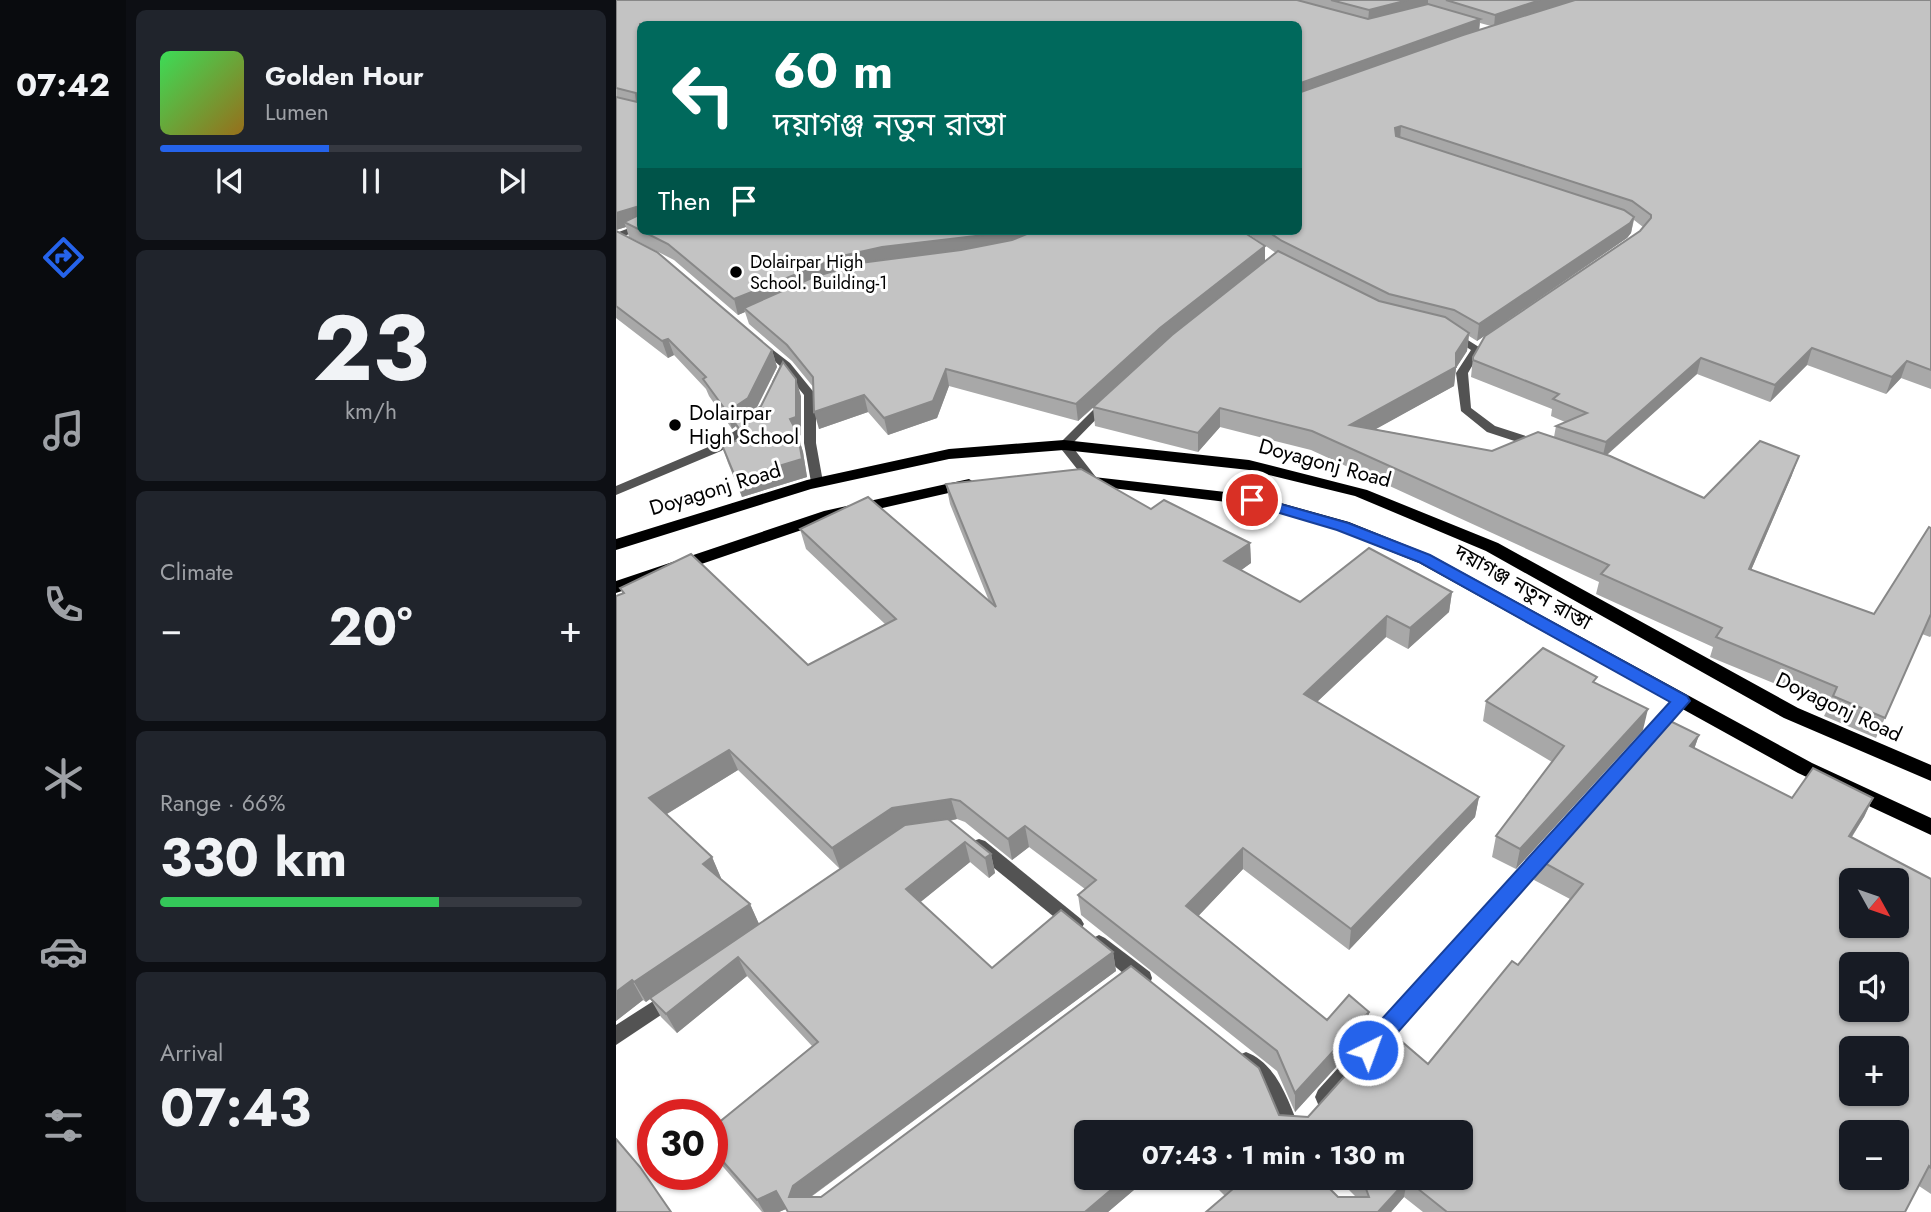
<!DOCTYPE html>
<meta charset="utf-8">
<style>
:root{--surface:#171b24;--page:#20242c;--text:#f1f3f6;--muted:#9ea1a6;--line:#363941;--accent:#2563eb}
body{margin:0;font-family:Jost,"Noto Sans Bengali",sans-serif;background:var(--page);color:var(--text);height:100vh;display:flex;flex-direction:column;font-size:26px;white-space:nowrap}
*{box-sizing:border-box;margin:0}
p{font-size:23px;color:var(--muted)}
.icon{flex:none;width:38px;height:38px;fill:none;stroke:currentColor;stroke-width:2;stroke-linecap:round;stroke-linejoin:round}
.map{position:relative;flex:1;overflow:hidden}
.side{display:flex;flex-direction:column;gap:10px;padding:10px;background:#0d0f14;width:490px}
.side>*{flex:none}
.banner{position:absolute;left:21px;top:21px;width:665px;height:214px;border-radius:10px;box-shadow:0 2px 5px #0004;background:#00695c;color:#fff;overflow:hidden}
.needle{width:46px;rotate:130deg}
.fabs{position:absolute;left:1223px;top:868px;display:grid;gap:14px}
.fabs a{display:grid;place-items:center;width:70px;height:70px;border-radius:10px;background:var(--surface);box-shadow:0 2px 5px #0004;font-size:35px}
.speed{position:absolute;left:21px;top:1099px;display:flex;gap:14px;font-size:35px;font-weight:700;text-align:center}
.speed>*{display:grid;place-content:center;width:91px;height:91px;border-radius:50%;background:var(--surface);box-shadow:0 2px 5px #0004;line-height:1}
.speed .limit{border:10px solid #d22;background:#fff;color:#111}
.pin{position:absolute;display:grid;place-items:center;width:60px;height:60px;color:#fff;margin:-30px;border:4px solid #fff;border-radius:50%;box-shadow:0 2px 7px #0007}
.me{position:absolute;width:77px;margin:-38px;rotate:42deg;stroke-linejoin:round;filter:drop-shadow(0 0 5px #0008)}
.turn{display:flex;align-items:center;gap:24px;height:147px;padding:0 21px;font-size:32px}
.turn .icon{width:91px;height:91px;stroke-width:2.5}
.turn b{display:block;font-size:49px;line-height:60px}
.then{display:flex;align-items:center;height:66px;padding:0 21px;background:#0003;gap:14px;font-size:26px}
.big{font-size:52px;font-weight:700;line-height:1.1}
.side .widget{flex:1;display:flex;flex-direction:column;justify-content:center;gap:10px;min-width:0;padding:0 24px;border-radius:10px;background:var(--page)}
.side .dial{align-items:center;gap:0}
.dial b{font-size:91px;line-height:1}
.song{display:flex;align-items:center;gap:21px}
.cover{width:84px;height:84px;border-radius:10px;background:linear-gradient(135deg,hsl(130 70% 55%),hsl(40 70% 35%))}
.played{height:7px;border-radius:4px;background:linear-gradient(90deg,var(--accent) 40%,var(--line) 40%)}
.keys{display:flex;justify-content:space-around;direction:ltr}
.heat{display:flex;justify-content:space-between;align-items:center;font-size:38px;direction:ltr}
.charge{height:10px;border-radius:5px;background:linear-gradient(90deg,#34c759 66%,var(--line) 0)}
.trip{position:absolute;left:458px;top:1120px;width:399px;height:70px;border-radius:10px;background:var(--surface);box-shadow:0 2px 5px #0004;font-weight:700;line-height:70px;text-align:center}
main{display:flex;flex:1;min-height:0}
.tabs{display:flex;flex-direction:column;width:126px;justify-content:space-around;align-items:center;background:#090b0e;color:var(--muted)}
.tabs .icon{width:49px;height:49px}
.tabs .current{color:var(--accent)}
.tabs b{font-size:32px;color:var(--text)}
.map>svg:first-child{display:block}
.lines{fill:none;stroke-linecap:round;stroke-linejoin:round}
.street{fill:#535353;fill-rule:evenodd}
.primary{fill:#000;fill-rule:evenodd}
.wall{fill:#a8a8a8;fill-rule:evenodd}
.shaded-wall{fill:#888}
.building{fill:#c3c3c3;stroke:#888;stroke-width:2;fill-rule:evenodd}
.route{fill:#2563eb;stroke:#184099;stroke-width:2}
.poi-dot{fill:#000;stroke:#fff;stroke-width:2.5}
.labels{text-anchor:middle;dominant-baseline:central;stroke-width:6;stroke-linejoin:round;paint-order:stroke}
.far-poi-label{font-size:18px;fill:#000;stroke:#fff;text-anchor:start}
.poi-label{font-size:21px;fill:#000;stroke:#fff;text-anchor:start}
.street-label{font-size:21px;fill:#000;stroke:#fff}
</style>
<main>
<nav class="tabs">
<b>07:42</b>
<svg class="icon current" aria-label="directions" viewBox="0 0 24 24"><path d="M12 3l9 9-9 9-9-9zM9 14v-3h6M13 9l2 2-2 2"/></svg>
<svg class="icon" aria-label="music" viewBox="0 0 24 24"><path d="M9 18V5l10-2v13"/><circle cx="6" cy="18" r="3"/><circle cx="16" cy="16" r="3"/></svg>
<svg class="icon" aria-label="phone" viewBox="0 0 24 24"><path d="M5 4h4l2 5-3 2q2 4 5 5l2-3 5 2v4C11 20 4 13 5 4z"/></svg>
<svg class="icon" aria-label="climate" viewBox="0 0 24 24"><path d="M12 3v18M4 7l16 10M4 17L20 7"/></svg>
<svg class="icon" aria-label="car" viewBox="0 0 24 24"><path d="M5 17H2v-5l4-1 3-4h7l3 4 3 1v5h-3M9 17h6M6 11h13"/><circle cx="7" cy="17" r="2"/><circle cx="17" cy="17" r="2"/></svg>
<svg class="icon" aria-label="filters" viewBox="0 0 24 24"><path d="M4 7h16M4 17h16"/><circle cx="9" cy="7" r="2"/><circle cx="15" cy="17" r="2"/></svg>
</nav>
<section class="side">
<div class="widget">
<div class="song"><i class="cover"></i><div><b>Golden Hour</b><p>Lumen</p></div></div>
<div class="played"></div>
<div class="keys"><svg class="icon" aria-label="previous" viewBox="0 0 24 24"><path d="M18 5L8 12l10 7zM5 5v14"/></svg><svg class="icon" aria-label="pause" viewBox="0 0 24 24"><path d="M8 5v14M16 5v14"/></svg><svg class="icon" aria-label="next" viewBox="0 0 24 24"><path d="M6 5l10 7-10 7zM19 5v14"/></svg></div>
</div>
<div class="widget dial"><b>23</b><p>km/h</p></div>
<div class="widget"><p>Climate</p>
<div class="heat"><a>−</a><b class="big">20°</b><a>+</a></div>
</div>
<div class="widget"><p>Range · 66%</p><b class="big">330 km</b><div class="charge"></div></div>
<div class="widget"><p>Arrival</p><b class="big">07:43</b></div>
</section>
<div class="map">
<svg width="1315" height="1212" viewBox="0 0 1315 1212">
<rect width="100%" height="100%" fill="#fff"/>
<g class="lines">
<g class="street">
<polygon points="24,224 24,230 0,239 0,233"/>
<polygon points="836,330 866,349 852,373 855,408 879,426 925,441 927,444 925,447 917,447 871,432 845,411 840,373 855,350 832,335 831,333"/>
<polygon points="144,340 174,363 200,395 200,443 207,482 205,485 197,485 195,482 188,443 188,395 171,374 166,384 158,384 156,382 164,366 140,345 139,343"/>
<polygon points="491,399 495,400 495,404 455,445 483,481 477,485 473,484 442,445 487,400"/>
<polygon points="137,419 143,423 141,426 105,451 0,495 0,486 97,445"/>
<polygon points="1065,696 1070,697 1073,701 1070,705 716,1104 709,1106 702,1104 699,1097 702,1090 1060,697"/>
<polygon points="363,839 369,841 465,919 468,924 465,929 459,932 453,929 357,851 355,846 357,841"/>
<polygon points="483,935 489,938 534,972 536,978 534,984 527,986 520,984 477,948 474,943 477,938"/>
<polygon points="53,991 60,993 62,999 60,1005 0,1045 0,1025"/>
<path d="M630 1052C662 1064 673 1103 685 1132H665L645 1085 623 1067 620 1061 623 1055Z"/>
</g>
<g class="primary">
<polygon points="448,440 633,460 751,490 882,543 1182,708 1315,765 1315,781 1168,718 870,551 739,496 633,470 448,450 333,459 195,489 0,550 0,539 191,480 333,449"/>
<polygon points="469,476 636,495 733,522 815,555 1196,763 1315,818 1315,835 1182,773 803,563 721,530 635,505 463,484 461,481"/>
<polygon points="353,479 361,484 359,487 218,519 0,593 0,581 208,511"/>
</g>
</g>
<g class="wall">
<path d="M0 0H1315V389L1285 378 1270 394 1191 365 1154 402 1081 374 991 455 1088 498 1176 475 1135 570 1258 614 1315 528V636L1314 637 1306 634 1260 738 1208 716 1213 706 1094 657 1097 647 980 594 983 582 695 450 604 427 582 452 479 426 477 408 462 421 333 386 321 418 272 435 252 412 203 429 198 388 176 361 133 324 129 312 122 315 58 260 13 237 10 227 0 230ZM864 23 875 26 863 30ZM24 24 682 231H628L660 253 649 261V246L626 231H24ZM1018 220 1027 227 1024 231 857 357 855 377 936 409 935 416 949 422 940 426 938 437 876 451 759 429 838 386 840 368 851 351 853 336 861 341 1011 238 1015 233Z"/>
<polygon points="0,231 156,350 161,367 140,409 185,396 185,435 182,436 187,452 191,477 126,497 112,463 106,445 125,440 120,426 116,429 93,396 90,389 58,355 52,358 0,318"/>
<path d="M465 469 535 509 548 500 634 543 635 563 625 570 684 602 753 548 836 592 833 612 792 649 770 637 701 702 863 797 859 817 733 950 627 869 582 916 711 1020 733 995 753 1012 752 1032 679 1112 661 1071 465 915 462 895 469 889 413 847 396 860 349 822 341 819 334 821 375 854 379 873 373 878 354 862 304 902 376 968 445 910 497 952 500 971 195 1197H205L515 966 643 1068 663 1115 692 1117 771 1029 812 1064 896 961 902 965 954 899 918 880 923 860 1050 719 1083 735 1078 749 1176 798 1197 768 1257 798 1248 817 1236 837 1315 879V1194L1303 1186 1289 1212H807L788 1197 775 1212H590L609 1196 591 1178H703L722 1197H740L721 1178H845V1132H471V1178H532L492 1212H172L170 1209 163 1212H146L96 1154V1128L196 1046 131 976 61 1033 45 1017 34 998 30 1002 27 1000 0 1021V596L7 594 4 588 75 554 192 665 269 624 190 549 184 529 252 497 373 601 334 504 330 484ZM122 770 224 869 284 829 123 938 143 924 134 904 104 879 105 878 96 857 51 814ZM1236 880H1281V926H1236ZM1236 964H1281V1010H1236ZM1236 1048H1281V1094H1236ZM1236 1132H1281V1178H1236Z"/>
<polygon points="980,683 1027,730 900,869 876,857 880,836 936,762 867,721 870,701"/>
</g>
<g class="shaded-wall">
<polygon points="792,0 812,0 812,7 752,22 753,10"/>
<polygon points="924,0 961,0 878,27 879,15"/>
<polygon points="864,19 863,32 682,98 682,84"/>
<polygon points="785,126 784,141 778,142 779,128"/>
<polygon points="20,207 24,219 8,222 10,227 0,230 0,213"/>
<polygon points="1018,217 1015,233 1011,238 861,341 863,324"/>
<polygon points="380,231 421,231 411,238 128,308 129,312 122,315 118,299 226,256 266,247"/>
<polygon points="649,246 649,261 545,344 462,421 460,404 544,328"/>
<polygon points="853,333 851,351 840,368 838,386 733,444 734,425 840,353"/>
<polygon points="52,339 58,355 52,358 46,341"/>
<polygon points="1196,348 1191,365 1154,402 1159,385"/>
<polygon points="156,350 161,367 137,415 119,423 120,426 116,429 111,412"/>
<polygon points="1085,358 1081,374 986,459 990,442"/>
<polygon points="1291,361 1285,378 1270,394 1276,377"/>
<polygon points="330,369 333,386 321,418 272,435 268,418"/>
<polygon points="180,379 185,396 185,435 182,436 187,452 191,477 126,497 120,479 174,419"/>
<polygon points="248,395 252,412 203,429 198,412"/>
<polygon points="604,408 604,427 582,452 582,433"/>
<polygon points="1183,456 1176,475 1127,589 1133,569"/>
<polygon points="634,543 635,563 609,582 608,561"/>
<polygon points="836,592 833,612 792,649 794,628"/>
<polygon points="771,616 770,637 687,715 688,694"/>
<polygon points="1032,709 1027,730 900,869 904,849"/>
<polygon points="1083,735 1076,755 1074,746"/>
<polygon points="113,750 122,770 44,818 33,798"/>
<polygon points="863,797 859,817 733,950 735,929"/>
<polygon points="1257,798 1248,817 1224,855 1233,836"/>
<polygon points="335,799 341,819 283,829 224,869 216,848 276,808"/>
<polygon points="409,826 413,847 396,860 392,839"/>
<polygon points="349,842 354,862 296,909 290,889"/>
<polygon points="627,848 627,869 572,927 570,906"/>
<polygon points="375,854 379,873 373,878 369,858"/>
<polygon points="96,857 105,878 97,884 87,864"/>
<polygon points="134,904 143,924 30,1002 18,982"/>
<polygon points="497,952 500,971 186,1203 173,1197 177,1186"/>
<polygon points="122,957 131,976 61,1033 50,1014"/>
<polygon points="16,980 27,1000 0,1021 0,992"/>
<polygon points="753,1012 752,1032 679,1112 679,1093"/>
<polygon points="509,1178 532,1178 492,1212 471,1212 470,1211"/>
<polygon points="791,1180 788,1197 775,1212 762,1212"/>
<polygon points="160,1191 170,1209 163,1212 148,1212 141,1200"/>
</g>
<g class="building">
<polygon points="0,0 681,0 752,19 812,4 864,19 682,84 682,24 24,24 24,230 8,222 21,216 20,207 0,213 0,97 21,102 20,93 0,88"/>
<polygon points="715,0 792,0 753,10"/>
<polygon points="830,0 924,0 879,15"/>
<polygon points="959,0 1315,0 1315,370 1291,361 1276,377 1196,348 1159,385 1085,358 990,442 940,426 971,413 937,399 943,394 857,360 857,357 869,336 1024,231 1035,218 1035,215 1016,201 785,126 779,128 780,136 1008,210 1018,217 1014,223 863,324 838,310 773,294 666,241 651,231 682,231 682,93 847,35"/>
<polygon points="0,231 41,252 156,350 132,398 111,412 87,379 90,377 52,339 46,341 0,306"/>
<polygon points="26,231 380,231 368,235 266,247 226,256 118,299 52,244"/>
<polygon points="418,231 626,231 649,246 544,328 460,404 330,369 317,401 268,418 248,395 198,412 197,377 171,345 128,308 198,277 244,263 345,250 396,240"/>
<polygon points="662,251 763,301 829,317 853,333 840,353 840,367 734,425 876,451 922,432 994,456 1088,498 1144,441 1183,456 1133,569 1258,614 1313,527 1315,528 1315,614 1269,718 1217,696 1221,687 1100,637 1106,628 985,574 993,565 696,431 604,408 582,433 477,407 556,335"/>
<polygon points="167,362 180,379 180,417 174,419 182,434 186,459 120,479 106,445 130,438 119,423 145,406"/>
<polygon points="465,469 535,509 548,500 634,543 608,561 684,602 753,548 836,592 794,628 771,616 688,694 863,797 735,929 627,848 570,906 711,1020 733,995 753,1012 679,1093 661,1051 462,895 480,880 409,826 392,839 344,801 335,799 276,808 216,848 113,750 33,798 96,857 87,864 134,904 18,982 16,980 0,992 0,596 8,593 4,588 75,554 192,665 280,619 184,529 252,497 380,607 330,484"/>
<polygon points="927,648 981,677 977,682 1032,709 904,849 880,836 948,746 870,701"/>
<path d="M1050 719 1083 735 1074 746 1176 798 1197 768 1257 798 1233 836 1315 879V1168L1313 1166 1289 1212H831L791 1180 762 1212H590L618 1188 607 1178H703L722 1197H753L749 1186 740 1178H845V1132H471V1178H509L470 1211 471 1212H172L160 1191 141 1200 96 1149V1128L202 1042 122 957 50 1014 34 998 289 825 332 819 375 854 369 858 349 842 290 889 376 968 445 910 497 952 177 1186 173 1197H205L515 966 643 1068 663 1115 692 1117 771 1029 812 1064 896 961 902 965 967 884 923 860ZM1236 880H1281V926H1236ZM1236 964H1281V1010H1236ZM1236 1048H1281V1094H1236ZM1236 1132H1281V1178H1236Z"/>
<polygon points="0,1139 24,1167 55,1212 0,1212"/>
</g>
<polygon class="route" points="636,496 732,523 814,555 1071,696 1074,701 760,1057 752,1060 744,1057 741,1050 744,1043 1054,702 803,562 721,530 630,503 628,500"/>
<g class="poi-dot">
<circle cx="120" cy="272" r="7"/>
<circle cx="59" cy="425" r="7"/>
</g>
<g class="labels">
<g class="far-poi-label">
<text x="134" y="262">Dolairpar High<tspan x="134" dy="21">School. Building-1</tspan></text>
</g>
<g class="poi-label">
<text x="73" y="413">Dolairpar<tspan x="73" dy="24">High School</tspan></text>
</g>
<g class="street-label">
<text transform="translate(709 463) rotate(15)">Doyagonj Road</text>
<text transform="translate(99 489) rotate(-17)">Doyagonj Road</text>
<text transform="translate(907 587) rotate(29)">দয়াগঞ্জ নতুন রাস্তা</text>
<text transform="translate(1223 707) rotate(25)">Doyagonj Road</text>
</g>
</g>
</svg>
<div class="fabs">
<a><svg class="needle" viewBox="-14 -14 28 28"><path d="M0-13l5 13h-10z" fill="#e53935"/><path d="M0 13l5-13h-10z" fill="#9ea1a6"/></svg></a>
<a><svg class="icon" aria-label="sound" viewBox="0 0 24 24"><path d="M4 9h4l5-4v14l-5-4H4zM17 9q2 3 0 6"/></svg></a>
<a>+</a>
<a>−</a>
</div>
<div class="speed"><div class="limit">30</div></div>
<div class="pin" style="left:636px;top:500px;background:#d93025"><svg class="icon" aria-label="arrive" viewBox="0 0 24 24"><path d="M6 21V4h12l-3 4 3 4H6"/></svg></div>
<svg class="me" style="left:752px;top:1050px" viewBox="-20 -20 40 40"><circle r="17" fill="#2563eb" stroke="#fff" stroke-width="3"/><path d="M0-11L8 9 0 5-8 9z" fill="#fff"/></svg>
<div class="trip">07:43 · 1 min · 130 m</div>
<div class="banner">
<div class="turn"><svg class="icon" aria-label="left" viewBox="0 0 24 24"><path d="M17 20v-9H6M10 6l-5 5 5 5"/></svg><div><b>60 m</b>দয়াগঞ্জ নতুন রাস্তা</div></div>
<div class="then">Then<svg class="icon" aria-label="arrive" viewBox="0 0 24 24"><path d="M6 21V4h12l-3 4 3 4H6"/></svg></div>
</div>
</div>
</main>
